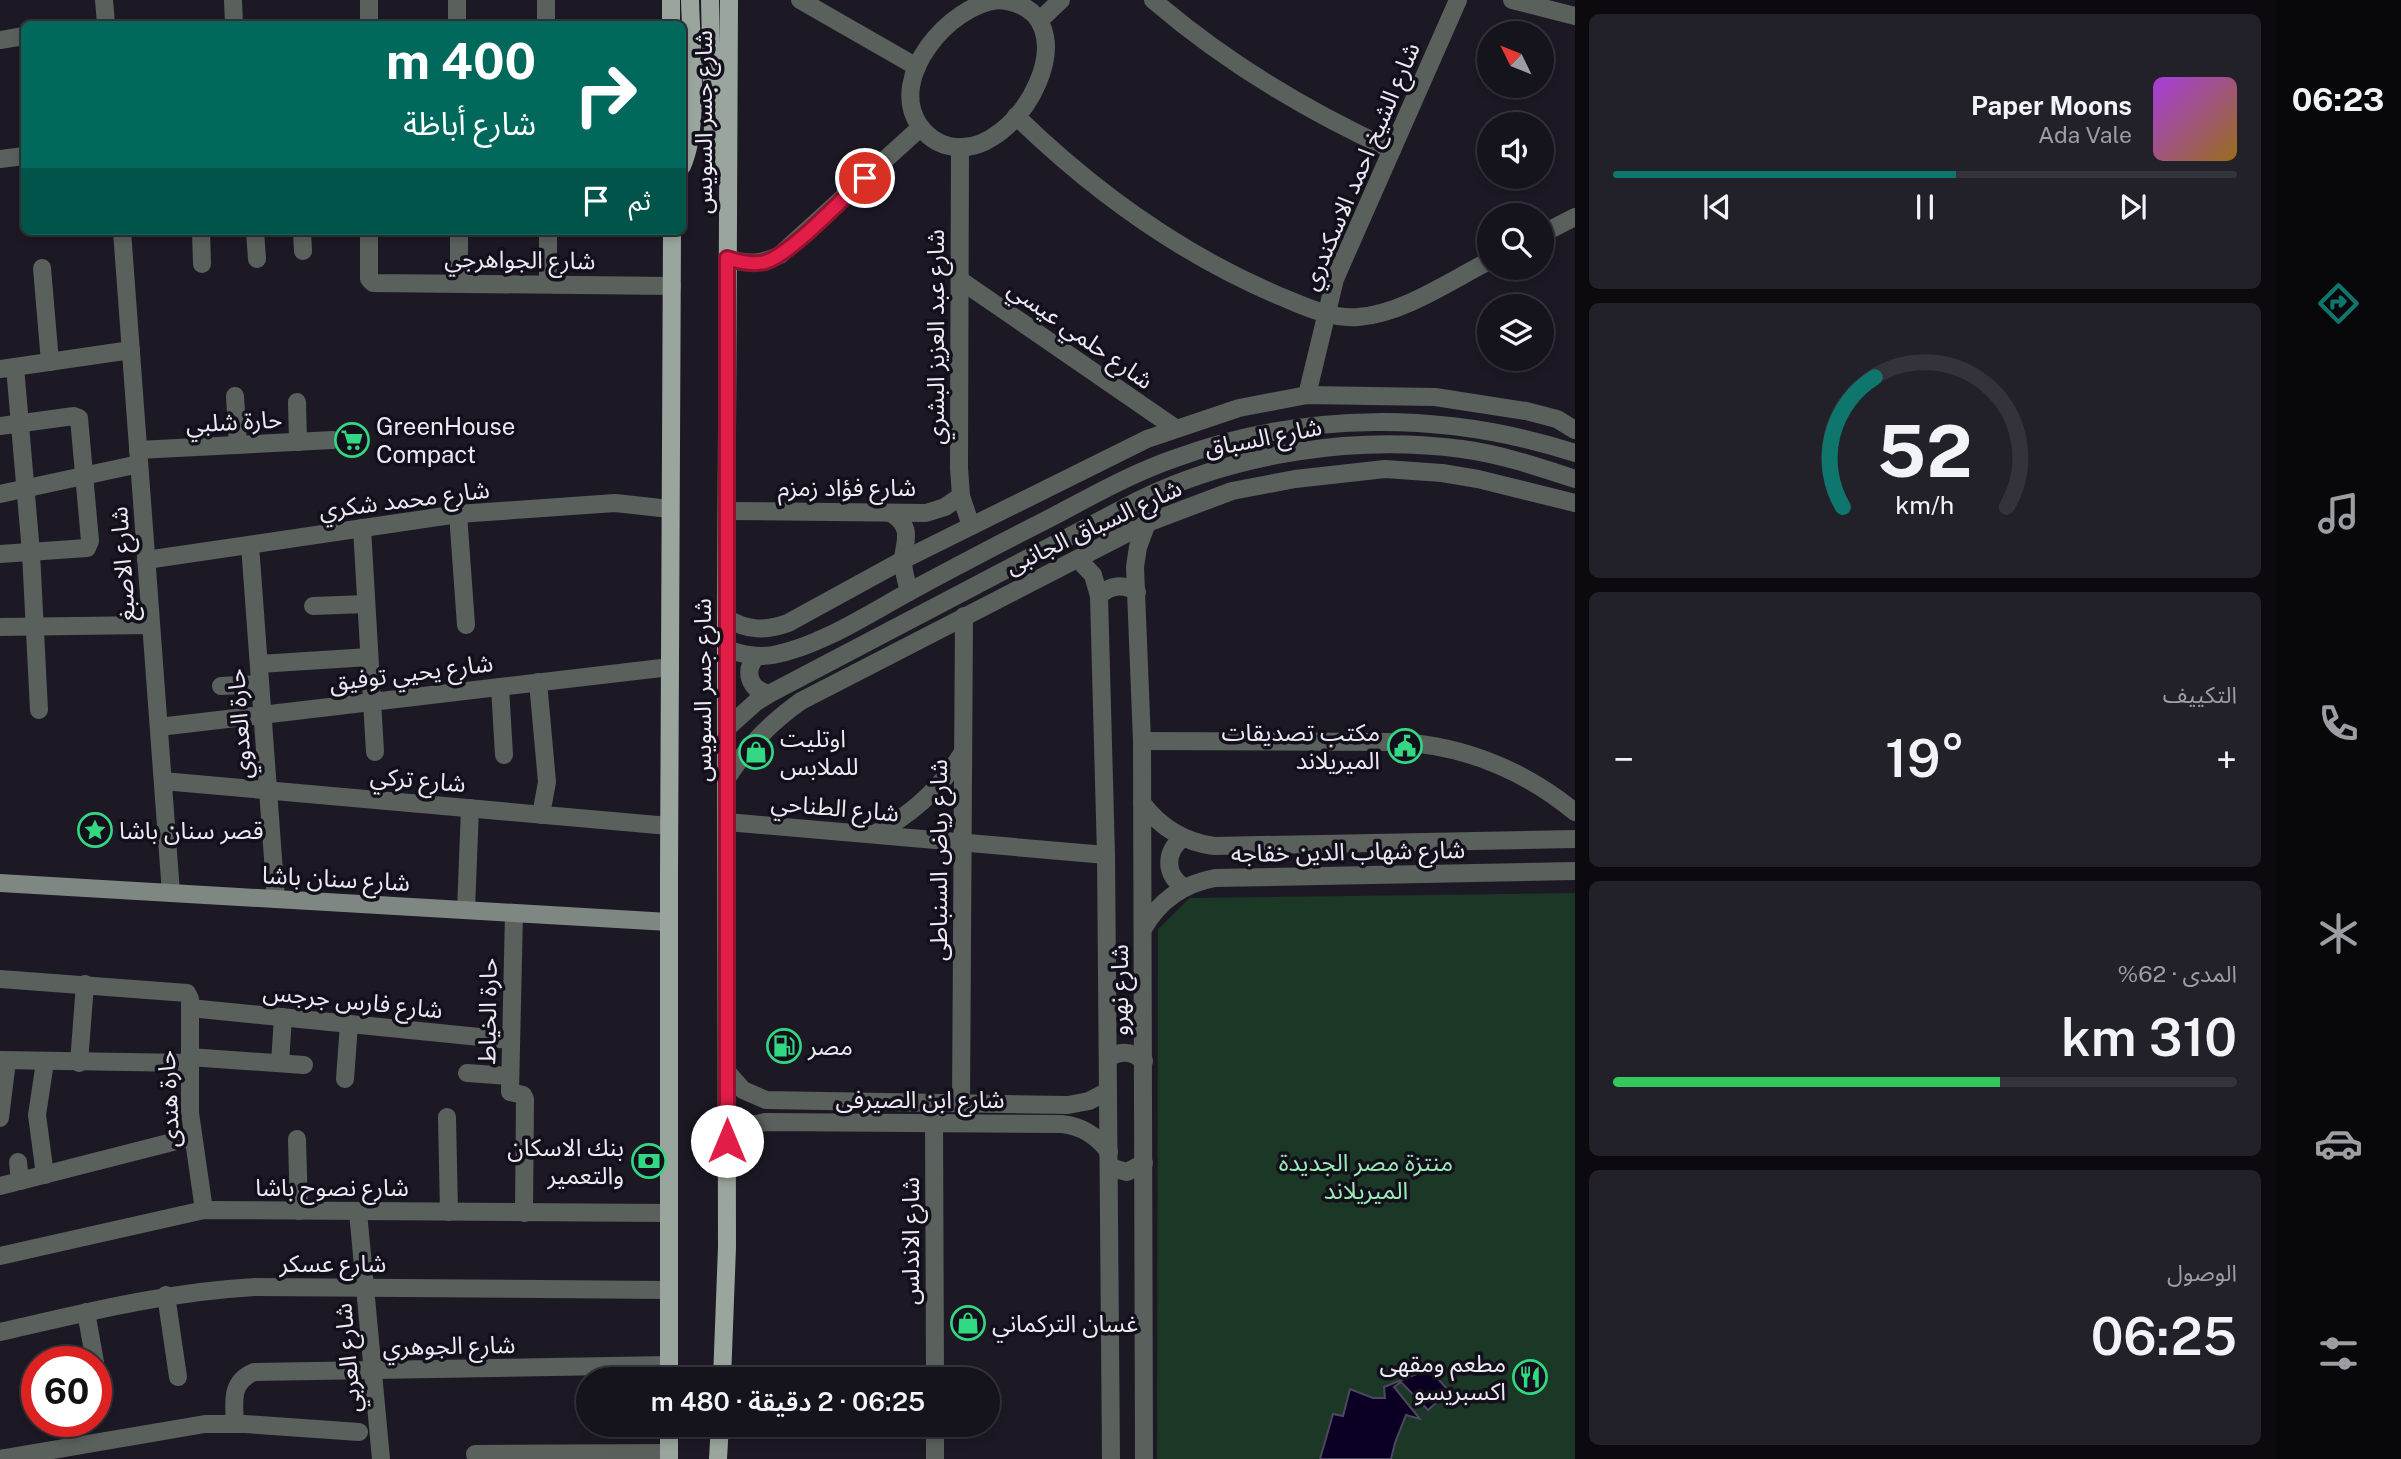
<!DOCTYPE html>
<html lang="ar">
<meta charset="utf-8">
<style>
:root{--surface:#15131b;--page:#222028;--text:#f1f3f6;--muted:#9d9ea3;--line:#34323a;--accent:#0f766e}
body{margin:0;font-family:"Public Sans","Noto Sans Arabic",sans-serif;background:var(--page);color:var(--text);direction:rtl;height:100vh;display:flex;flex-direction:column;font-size:26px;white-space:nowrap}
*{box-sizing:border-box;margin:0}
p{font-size:23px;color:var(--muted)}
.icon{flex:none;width:38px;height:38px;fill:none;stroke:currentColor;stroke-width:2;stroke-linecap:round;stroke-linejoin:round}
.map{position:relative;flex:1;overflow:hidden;direction:ltr}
.sheet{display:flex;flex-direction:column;gap:14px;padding:14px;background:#0c0a0f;width:700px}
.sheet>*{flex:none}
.guide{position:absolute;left:21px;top:21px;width:665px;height:214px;border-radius:10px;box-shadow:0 4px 10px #0003,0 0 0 2px var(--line);direction:rtl;background:#00695c;color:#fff;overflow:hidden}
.needle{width:46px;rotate:313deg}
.tools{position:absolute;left:1477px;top:21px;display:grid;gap:14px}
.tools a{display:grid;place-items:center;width:77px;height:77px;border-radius:50%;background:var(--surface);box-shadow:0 4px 10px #0003,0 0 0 2px var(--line);font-size:35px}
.speed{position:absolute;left:21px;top:1346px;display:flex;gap:14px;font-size:35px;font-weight:700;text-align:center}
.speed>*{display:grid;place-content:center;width:91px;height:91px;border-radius:50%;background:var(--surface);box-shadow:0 4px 10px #0003,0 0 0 2px var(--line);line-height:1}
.speed .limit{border:10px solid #d22;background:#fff;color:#111}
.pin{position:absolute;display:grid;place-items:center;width:60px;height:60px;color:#fff;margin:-30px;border:4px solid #fff;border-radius:50%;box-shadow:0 2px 7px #0007}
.me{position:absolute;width:77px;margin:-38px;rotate:0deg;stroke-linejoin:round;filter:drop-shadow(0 0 5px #0008)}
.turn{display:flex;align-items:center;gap:24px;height:147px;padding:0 35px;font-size:32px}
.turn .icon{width:91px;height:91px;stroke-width:2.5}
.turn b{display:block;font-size:49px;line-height:60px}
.then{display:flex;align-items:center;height:66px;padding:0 35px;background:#0003;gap:14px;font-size:26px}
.big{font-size:52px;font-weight:600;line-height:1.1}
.sheet .card{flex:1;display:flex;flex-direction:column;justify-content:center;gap:10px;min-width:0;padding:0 24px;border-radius:10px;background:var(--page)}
.sheet .dial{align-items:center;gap:0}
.dial svg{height:182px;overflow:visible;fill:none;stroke:var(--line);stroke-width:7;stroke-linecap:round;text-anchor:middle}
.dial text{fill:var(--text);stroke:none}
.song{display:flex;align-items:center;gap:21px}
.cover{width:84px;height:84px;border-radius:10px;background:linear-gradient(135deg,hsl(280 70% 55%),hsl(40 70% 35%))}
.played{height:7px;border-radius:4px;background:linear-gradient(90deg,var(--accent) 55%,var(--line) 55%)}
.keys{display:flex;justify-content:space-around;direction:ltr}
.heat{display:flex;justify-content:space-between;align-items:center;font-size:38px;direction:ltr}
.charge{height:10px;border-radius:5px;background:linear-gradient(90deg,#34c759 62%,var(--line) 0)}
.trip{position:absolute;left:576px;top:1367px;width:424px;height:70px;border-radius:35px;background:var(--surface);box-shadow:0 4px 10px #0003,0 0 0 2px var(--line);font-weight:600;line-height:70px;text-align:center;direction:rtl}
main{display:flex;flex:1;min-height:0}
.tab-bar{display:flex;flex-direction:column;width:126px;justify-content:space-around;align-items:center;background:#08080b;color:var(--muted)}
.tab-bar .icon{width:49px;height:49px}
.tab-bar .current{color:var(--accent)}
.tab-bar b{font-size:32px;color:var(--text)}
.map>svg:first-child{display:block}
.green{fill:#1b3725}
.water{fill:#0b0023;stroke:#4e4661;stroke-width:2}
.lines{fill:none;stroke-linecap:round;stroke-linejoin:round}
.street{stroke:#5a605c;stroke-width:18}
.secondary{stroke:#7e8781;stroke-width:18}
.primary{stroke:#9aa69d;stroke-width:18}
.route-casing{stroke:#92132f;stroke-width:18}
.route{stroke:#e11d48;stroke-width:12}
.labels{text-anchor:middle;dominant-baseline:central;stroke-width:7;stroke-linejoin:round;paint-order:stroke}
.street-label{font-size:24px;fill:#ebeaf1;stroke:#13101b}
.poi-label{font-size:24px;fill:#ebeaf1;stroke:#13101b;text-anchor:start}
.park-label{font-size:24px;fill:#9aebb6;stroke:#13101b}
</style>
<main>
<nav class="tab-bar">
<b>06:23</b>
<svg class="icon current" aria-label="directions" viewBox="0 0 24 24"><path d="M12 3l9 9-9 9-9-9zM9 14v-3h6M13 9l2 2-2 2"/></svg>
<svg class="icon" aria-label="music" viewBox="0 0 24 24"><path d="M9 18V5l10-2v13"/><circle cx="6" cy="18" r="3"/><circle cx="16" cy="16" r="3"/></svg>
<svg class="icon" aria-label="phone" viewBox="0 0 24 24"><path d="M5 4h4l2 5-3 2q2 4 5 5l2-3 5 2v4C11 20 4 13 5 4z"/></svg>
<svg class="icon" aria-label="climate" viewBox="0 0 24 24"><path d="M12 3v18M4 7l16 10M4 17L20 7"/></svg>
<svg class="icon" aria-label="car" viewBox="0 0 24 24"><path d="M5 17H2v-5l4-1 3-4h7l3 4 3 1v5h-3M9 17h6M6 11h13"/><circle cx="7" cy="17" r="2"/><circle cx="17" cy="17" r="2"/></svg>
<svg class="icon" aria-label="filters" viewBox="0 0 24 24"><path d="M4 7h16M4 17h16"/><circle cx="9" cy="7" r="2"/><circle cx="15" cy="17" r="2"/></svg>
</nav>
<section class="sheet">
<div class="card">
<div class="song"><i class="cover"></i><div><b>Paper Moons</b><p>Ada Vale</p></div></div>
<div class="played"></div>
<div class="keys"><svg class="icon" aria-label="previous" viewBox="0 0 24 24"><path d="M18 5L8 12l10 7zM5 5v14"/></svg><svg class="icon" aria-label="pause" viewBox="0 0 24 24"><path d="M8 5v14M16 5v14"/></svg><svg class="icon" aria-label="next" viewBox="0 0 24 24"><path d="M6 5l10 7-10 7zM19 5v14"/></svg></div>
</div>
<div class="card dial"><svg viewBox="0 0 100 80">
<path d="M14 69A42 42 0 1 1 86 69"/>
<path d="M14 69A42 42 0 0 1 28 12" stroke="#0f766e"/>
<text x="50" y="56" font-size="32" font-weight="700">52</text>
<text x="50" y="72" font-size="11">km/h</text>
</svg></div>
<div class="card"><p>التكييف</p>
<div class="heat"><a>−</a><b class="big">19°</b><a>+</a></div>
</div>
<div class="card"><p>المدى · 62%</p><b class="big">310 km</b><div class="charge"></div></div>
<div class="card"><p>الوصول</p><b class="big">06:25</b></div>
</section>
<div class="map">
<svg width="1575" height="1459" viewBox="0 0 1575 1459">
<rect width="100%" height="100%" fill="#1c1924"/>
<polygon class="green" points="1575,893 1575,1459 1157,1459 1158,929 1190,898"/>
<polygon class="water" points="1429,1369 1449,1391 1428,1410 1401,1382 1394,1387 1420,1419 1406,1415 1395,1443 1391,1459 1320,1459 1333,1414 1343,1416 1350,1389 1373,1398 1385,1398 1384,1387"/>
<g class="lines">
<g class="street">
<polyline points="104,0 106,24"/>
<polyline points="233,0 234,24"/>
<polyline points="369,0 369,24"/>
<polyline points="457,0 457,24"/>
<polyline points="546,0 546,24"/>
<polyline points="800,0 917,67"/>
<path d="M998 0C950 5 887 77 919 125 926 135 936 143 949 146 1020 163 1098 9 999 0"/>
<path d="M1153 0C1225 62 1305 110 1392 150"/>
<polyline points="1512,0 1575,16"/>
<polyline points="1039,21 1061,0"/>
<polyline points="0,40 24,36"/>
<path d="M1016 116C1092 190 1179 253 1277 295 1304 306 1329 319 1358 317 1402 314 1450 281 1489 261"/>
<polyline points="960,147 959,468 961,496 971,526"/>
<polyline points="0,159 24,156"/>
<polyline points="122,231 171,893"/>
<polyline points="201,231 202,264"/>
<polyline points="255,231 257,259"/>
<polyline points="302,231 303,251"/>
<polyline points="369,231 369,279 373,283 672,286"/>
<polyline points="459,231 459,282"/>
<polyline points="548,231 548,284"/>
<polyline points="1542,234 1575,217"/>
<path d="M728 258C746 265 762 264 780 255L920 128"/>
<polyline points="42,268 50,362"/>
<polyline points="960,280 1175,428"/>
<polyline points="15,367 31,553 39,710"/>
<polyline points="0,369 131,350"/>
<polyline points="1307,395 1335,279 1458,0"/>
<polyline points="235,396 238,445"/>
<polyline points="297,402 298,442"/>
<polyline points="0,426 74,416 79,418 90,541 87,548 0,554"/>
<polyline points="138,450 333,440"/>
<polyline points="0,494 139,464"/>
<polyline points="727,511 926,513 945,507 961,496"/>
<path d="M891 513C912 527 906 538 903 558 902 568 907 582 909 592"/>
<polyline points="458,514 466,625"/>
<polyline points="362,528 375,752"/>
<polyline points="250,545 276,899"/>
<polyline points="1078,559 1093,575 1099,596 1106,855 1111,1459"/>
<polyline points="146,560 458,514 615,503 670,509"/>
<path d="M1099 596C1110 585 1123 583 1137 592"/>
<polyline points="313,606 366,604"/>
<path d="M726 618C748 631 766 631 788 623L903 560 1147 439 1239 408 1307 395 1435 397 1526 411 1557 419 1575 430"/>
<polyline points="0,627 151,625"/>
<path d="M726 649C742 654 756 658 773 655 818 647 867 615 907 593 955 567 1003 542 1052 517 1092 496 1132 473 1176 458 1305 411 1445 411 1575 453"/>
<path d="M756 657C743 672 750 690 769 694"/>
<polyline points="259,664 369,657"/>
<polyline points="538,682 547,782 541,815"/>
<polyline points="221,686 260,684"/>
<polyline points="500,687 504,755"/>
<polyline points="159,727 670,667"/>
<path d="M727 728 756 702 769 694 1139 500C1236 453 1355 435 1462 449 1500 454 1539 467 1575 479"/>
<path d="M1142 741 1400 742C1465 746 1525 771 1575 812"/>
<path d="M727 778C748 746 770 723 801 701L1147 523 1232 491 1295 479 1385 469 1442 473 1478 479 1575 503"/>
<polyline points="163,781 669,826"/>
<path d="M1142 803C1160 827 1184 842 1214 846L1575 839"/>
<polyline points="727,822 1106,855"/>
<path d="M874 834C912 815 941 788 963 752"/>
<path d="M1183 838C1165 851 1164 875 1184 887"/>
<polyline points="466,910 470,808"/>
<polyline points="514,913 510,1092 523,1095 525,1099 524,1213"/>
<path d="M1143 929C1159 901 1182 884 1215 878L1575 871"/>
<polyline points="0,979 187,993 190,999 190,1113 204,1210"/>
<polyline points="190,1008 510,1040"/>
<polyline points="189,1057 304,1065"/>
<path d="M1108 1058C1121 1050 1132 1051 1144 1061"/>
<polyline points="0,1060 189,1063"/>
<polyline points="45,1062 37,1115 45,1175"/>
<polyline points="79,1063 85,984"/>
<polyline points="280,1063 283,1017"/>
<polyline points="727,1072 743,1090 766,1100 1068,1105 1089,1101 1108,1091"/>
<polyline points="467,1073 510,1076"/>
<polyline points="345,1079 349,1024"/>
<polyline points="961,1103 964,616"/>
<polyline points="934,1113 935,1379"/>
<polyline points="447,1117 449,1212"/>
<polyline points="0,1118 7,1061"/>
<polyline points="297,1139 299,1211"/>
<path d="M727 1141 741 1128 765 1122 1062 1124C1082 1126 1097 1136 1109 1152"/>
<polyline points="18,1162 20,1181"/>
<polyline points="1109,1167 1127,1172 1144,1163"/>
<polyline points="0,1186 192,1137"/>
<polyline points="358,1212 381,1459"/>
<polyline points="0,1256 204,1210 669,1213"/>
<polyline points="166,1295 178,1377"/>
<polyline points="86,1312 95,1362"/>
<path d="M0 1332C87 1312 166 1292 255 1287L669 1290"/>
<polyline points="96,1367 99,1380"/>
<path d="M235 1424C234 1402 230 1382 254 1372L669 1365"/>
<polyline points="935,1424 935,1459"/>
<polyline points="475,1454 669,1453"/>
<polyline points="0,1459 205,1424 245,1424 359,1432"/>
<polyline points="1144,1459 1142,741 1135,567 1138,547 1147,523"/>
</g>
<polyline class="secondary" points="0,883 669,922"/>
<g class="primary">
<polyline points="671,0 671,24"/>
<polyline points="710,0 713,133 722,172"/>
<path d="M682 166C700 127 691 45 690 0"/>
<polyline points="669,1379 669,874 672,231"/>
<polyline points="722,1379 727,1247 726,649 729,0"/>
<polyline points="669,1459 669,1424"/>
<polyline points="718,1459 720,1424"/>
</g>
</g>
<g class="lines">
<g class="route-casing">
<path id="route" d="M727 1141V258C739 262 752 265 765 262 790 255 843 198 865 178"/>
</g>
<use href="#route" class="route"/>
</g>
<defs>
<g id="supermarket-ring" transform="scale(1.75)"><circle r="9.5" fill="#13101b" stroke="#32d882" stroke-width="1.5"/><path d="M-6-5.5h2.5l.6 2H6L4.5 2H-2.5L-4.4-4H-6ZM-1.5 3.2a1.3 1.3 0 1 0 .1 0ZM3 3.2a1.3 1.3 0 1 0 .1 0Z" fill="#32d882"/></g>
<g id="civic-ring" transform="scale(1.75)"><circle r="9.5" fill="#13101b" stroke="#32d882" stroke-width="1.5"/><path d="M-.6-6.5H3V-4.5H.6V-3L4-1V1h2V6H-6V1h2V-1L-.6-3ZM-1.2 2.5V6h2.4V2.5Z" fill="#32d882"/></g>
<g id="shop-ring" transform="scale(1.75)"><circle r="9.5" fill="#13101b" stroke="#32d882" stroke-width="1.5"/><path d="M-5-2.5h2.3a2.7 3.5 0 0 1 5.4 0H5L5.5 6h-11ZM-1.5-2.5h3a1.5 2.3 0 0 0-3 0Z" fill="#32d882"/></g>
<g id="sight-ring" transform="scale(1.75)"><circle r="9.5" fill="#13101b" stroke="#32d882" stroke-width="1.5"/><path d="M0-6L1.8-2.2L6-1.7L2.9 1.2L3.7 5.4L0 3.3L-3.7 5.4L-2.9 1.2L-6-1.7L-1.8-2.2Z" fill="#32d882"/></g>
<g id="fuel-ring" transform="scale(1.75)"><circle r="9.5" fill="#13101b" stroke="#32d882" stroke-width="1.5"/><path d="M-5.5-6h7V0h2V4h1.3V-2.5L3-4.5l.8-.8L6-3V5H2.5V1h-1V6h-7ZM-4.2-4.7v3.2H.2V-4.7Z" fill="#32d882"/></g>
<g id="bank-ring" transform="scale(1.75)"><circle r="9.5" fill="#13101b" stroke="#32d882" stroke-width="1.5"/><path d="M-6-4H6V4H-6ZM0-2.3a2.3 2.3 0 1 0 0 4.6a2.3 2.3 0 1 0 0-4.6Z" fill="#32d882"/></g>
<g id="restaurant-ring" transform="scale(1.75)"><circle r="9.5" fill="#13101b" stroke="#32d882" stroke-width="1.5"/><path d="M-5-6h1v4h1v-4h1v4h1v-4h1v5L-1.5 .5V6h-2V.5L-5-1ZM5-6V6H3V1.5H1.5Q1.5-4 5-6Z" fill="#32d882"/></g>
</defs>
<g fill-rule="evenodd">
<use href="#supermarket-ring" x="352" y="440"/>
<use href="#civic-ring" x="1405" y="746"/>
<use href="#shop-ring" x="756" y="752"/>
<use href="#sight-ring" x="95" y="830"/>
<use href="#fuel-ring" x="784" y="1046"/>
<use href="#bank-ring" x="649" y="1161"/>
<use href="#shop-ring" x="968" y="1323"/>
<use href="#restaurant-ring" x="1530" y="1377"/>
</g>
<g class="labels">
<g class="street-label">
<text transform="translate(703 122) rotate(-90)">شارع جسر السويس</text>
<text transform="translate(1360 166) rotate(-67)">شارع الشيخ احمد الاسكندري</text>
<text transform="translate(520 259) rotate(1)">شارع الجواهرجي</text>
<text transform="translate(1081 334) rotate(35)">شارع حلمي عيسي</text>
<text transform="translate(935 337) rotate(-90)">شارع عبد العزيز البشري</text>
<text transform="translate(234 421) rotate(-3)">حارة شلبي</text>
<text transform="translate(1263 437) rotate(-11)">شارع السباق</text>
<text x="847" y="487">شارع فؤاد زمزم</text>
<text transform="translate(404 499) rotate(-7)">شارع محمد شكري</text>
<text transform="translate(1093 526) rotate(-25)">شارع السباق الجانبى</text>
<text transform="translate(122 564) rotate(-94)">شارع الاصبغ</text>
<text transform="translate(411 672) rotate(-7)">شارع يحيي توفيق</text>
<text transform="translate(702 690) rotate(-90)">شارع جسر السويس</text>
<text transform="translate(239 724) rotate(-94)">حارة العدوي</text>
<text transform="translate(418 779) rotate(5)">شارع تركي</text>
<text transform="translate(835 807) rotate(5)">شارع الطناحي</text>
<text transform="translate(1348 851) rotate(-1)">شارع شهاب الدين خفاجه</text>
<text transform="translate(938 860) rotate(-90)">شارع رياض السنباطى</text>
<text transform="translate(336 878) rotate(3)">شارع سنان باشا</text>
<text transform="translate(1119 990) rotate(-90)">شارع نهرو</text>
<text transform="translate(353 1000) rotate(6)">شارع فارس جرجس</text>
<text transform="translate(487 1011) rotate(-89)">حارة الخياط</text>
<text transform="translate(168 1099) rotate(-93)">حارة هندى</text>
<text x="920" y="1099">شارع ابن الصيرفى</text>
<text x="332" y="1187">شارع نصوح باشا</text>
<text transform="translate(910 1241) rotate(-90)">شارع الاندلس</text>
<text x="333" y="1263">شارع عسكر</text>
<text transform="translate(449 1345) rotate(-1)">شارع الجوهري</text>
<text transform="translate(347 1358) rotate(-95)">شارع العربي</text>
</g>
<g class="poi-label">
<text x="376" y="426">GreenHouse<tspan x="376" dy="28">Compact</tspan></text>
<text x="1380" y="732" text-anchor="end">مكتب تصديقات<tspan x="1380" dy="28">الميريلاند</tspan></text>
<text x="780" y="738">اوتليت<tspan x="780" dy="28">للملابس</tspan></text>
<text x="119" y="830">قصر سنان باشا</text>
<text x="808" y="1046">مصر</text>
<text x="624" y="1147" text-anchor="end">بنك الاسكان<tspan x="624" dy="28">والتعمير</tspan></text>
<text x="992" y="1323">غسان التركماني</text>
<text x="1506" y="1363" text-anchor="end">مطعم ومقهى<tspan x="1506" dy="28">اكسبريسو</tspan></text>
</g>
<g class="park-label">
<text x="1366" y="1162">منتزة مصر الجديدة<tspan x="1366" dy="28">الميريلاند</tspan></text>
</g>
</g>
</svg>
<div class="tools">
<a><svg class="needle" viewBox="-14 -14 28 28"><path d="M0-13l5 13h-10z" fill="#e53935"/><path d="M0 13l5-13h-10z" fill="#9d9ea3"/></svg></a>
<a><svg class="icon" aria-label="sound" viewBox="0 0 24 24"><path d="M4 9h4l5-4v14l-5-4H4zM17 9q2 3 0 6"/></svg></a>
<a><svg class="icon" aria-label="search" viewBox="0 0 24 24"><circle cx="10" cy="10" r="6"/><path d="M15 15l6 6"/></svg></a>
<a><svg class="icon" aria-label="layers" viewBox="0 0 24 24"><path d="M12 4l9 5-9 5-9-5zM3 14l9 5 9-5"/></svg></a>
</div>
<div class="speed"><div class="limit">60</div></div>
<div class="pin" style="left:865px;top:178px;background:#d93025"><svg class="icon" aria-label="arrive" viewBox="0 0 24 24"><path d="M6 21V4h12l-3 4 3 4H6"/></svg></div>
<svg class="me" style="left:727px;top:1141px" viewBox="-20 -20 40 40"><circle r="19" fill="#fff"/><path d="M0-13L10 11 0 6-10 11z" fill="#e11d48"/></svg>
<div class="trip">06:25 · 2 دقيقة · 480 m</div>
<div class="guide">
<div class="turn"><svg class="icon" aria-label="right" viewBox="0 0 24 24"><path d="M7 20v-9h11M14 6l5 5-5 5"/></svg><div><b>400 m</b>شارع أباظة</div></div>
<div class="then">ثم<svg class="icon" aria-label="arrive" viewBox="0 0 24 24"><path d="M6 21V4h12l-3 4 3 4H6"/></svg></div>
</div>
</div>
</main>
